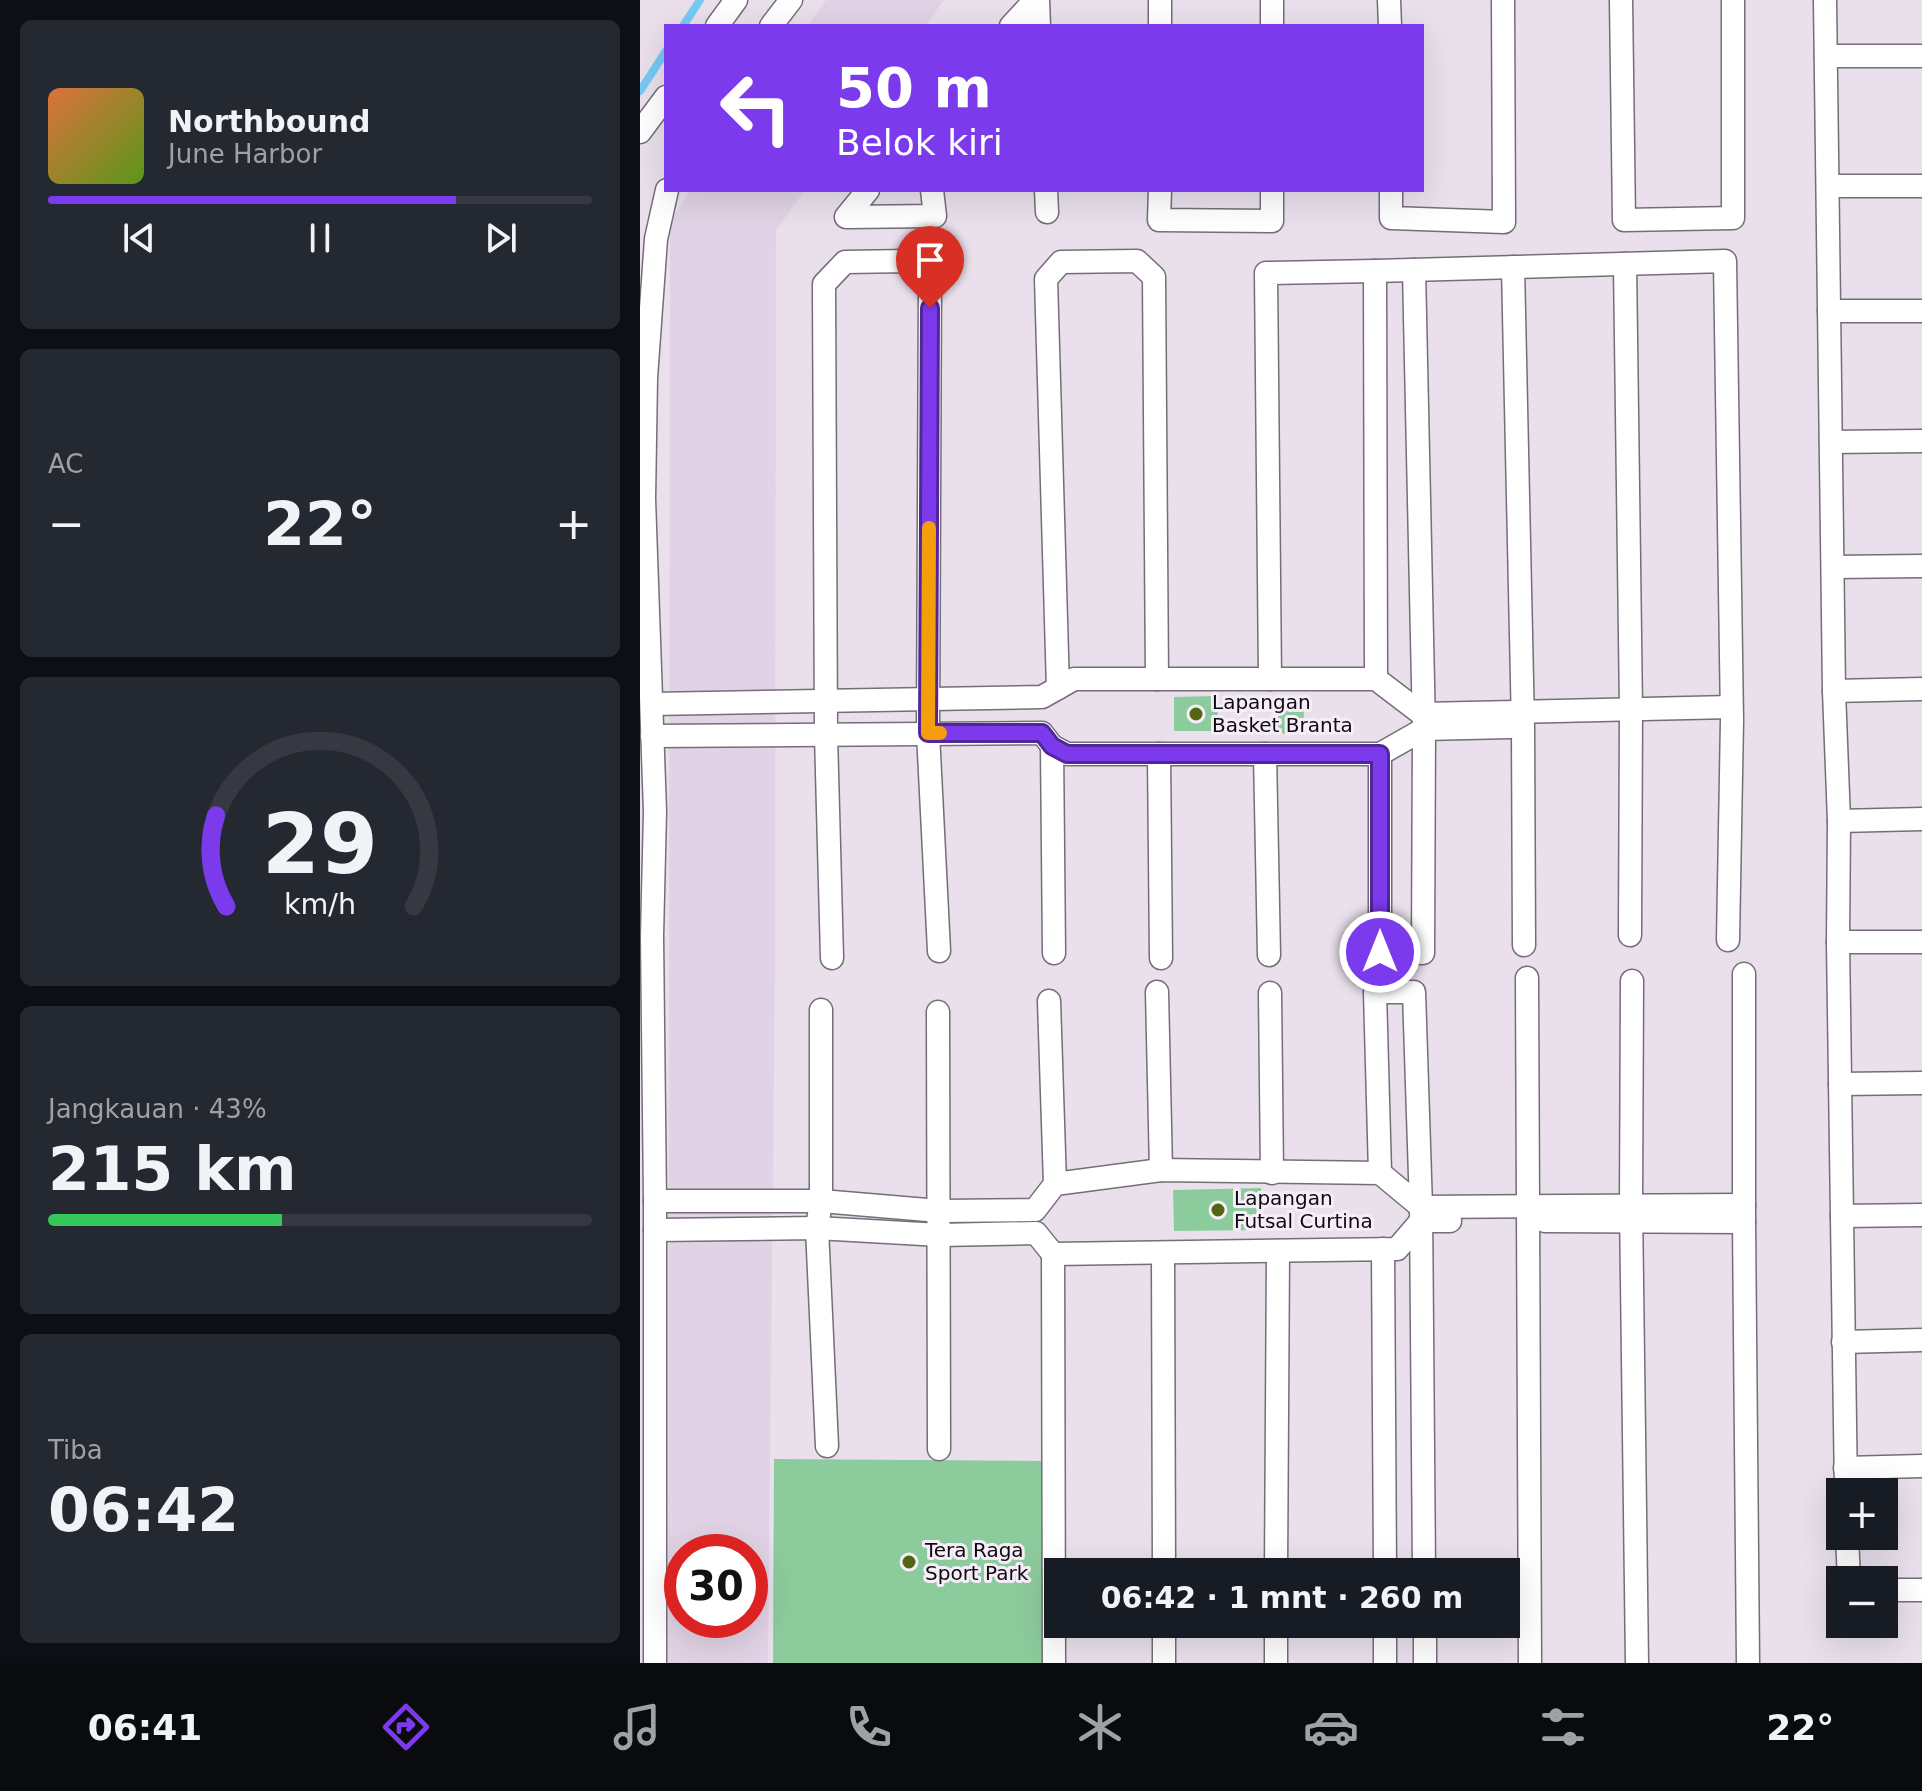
<!DOCTYPE html>
<html lang="id">
<meta charset="utf-8">
<style>
:root{--surface:#171b24;--page:#242831;--text:#f1f3f6;--muted:#9ea1a6;--line:#363941;--accent:#7c3aed}
body{margin:0;font-family:"DejaVu Sans",sans-serif;background:var(--page);color:var(--text);height:100vh;display:flex;flex-direction:column;font-size:30px;white-space:nowrap}
*{box-sizing:border-box;margin:0}
p{font-size:26px;color:var(--muted)}
.icon{flex:none;width:44px;height:44px;fill:none;stroke:currentColor;stroke-width:2;stroke-linecap:round;stroke-linejoin:round}
.map{position:relative;flex:1;overflow:hidden}
.side{display:flex;flex-direction:column;gap:20px;padding:20px;background:#0d0f14;width:640px}
.side>*{flex:none}
.top-card{position:absolute;left:24px;top:24px;width:760px;height:168px;border-radius:0px;box-shadow:0 8px 32px #0002;background:#7c3aed;color:#fff;overflow:hidden}
.tools{position:absolute;left:1186px;top:1478px;display:grid;gap:16px}
.tools a{display:grid;place-items:center;width:72px;height:72px;border-radius:0px;background:var(--surface);box-shadow:0 8px 32px #0002;font-size:40px}
.speed{position:absolute;left:24px;top:1534px;display:flex;gap:16px;font-size:40px;font-weight:700;text-align:center}
.speed>*{display:grid;place-content:center;width:104px;height:104px;border-radius:50%;background:var(--surface);box-shadow:0 8px 32px #0002;line-height:1}
.speed .limit{border:12px solid #d22;background:#fff;color:#111}
.pin{position:absolute;display:grid;place-items:center;width:68px;height:68px;color:#fff;margin:-82px -34px;border-radius:50% 50% 50% 0;rotate:-45deg;box-shadow:0 0 8px #0007}
.pin .icon{rotate:45deg}
.me{position:absolute;width:88px;margin:-44px;rotate:0deg;stroke-linejoin:round;filter:drop-shadow(0 0 6px #0008)}
.turn{display:flex;align-items:center;gap:28px;height:168px;padding:0 40px;font-size:36px}
.turn .icon{width:104px;height:104px;stroke-width:2.5}
.turn b{display:block;font-size:56px;line-height:68px}
.big{font-size:60px;font-weight:800;line-height:1.1}
.side .widget{flex:1;display:flex;flex-direction:column;justify-content:center;gap:12px;min-width:0;padding:0 28px;border-radius:12px;background:var(--page)}
.side .dial{align-items:center;gap:0}
.dial svg{height:208px;overflow:visible;fill:none;stroke:var(--line);stroke-width:7;stroke-linecap:round;text-anchor:middle}
.dial text{fill:var(--text);stroke:none}
.song{display:flex;align-items:center;gap:24px}
.cover{width:96px;height:96px;border-radius:12px;background:linear-gradient(135deg,hsl(20 70% 55%),hsl(90 70% 35%))}
.played{height:8px;border-radius:4px;background:linear-gradient(90deg,var(--accent) 75%,var(--line) 75%)}
.keys{display:flex;justify-content:space-around;direction:ltr}
.heat{display:flex;justify-content:space-between;align-items:center;font-size:44px;direction:ltr}
.charge{height:12px;border-radius:6px;background:linear-gradient(90deg,#34c759 43%,var(--line) 0)}
.trip{position:absolute;left:404px;top:1558px;width:476px;height:80px;border-radius:0px;background:var(--surface);box-shadow:0 8px 32px #0002;font-weight:800;line-height:80px;text-align:center}
.menu{display:flex;height:128px;justify-content:space-around;align-items:center;background:#090b0e;color:var(--muted)}
.menu .icon{width:56px;height:56px}
.menu .selected{color:var(--accent)}
.menu b{font-size:36px;color:var(--text)}
main{display:flex;flex:1;min-height:0}
.map>svg:first-child{display:block}
.built{fill:#e1d3e5;fill-rule:evenodd}
.park{fill:#8ccb9c}
.lines{fill:none;stroke-linecap:round;stroke-linejoin:round}
.stream{stroke:#75caf5;stroke-width:8}
.street-casing{stroke:#756d78;stroke-width:25}
.street{stroke:#fff;stroke-width:22}
.route-casing{stroke:#51269a;stroke-width:20}
.route{stroke:#7c3aed;stroke-width:14}
.slow{stroke:#f59e0b;stroke-width:14}
.poi-dot{fill:#516613;stroke:#f6edf9;stroke-width:3}
.labels{text-anchor:middle;dominant-baseline:central;stroke-width:6;stroke-linejoin:round;paint-order:stroke}
.poi-label{font-size:20px;fill:#0d0a0e;stroke:#f6edf9;text-anchor:start}
</style>
<main>
<section class="side">
<div class="widget">
<div class="song"><i class="cover"></i><div><b>Northbound</b><p>June Harbor</p></div></div>
<div class="played"></div>
<div class="keys"><svg class="icon" aria-label="previous" viewBox="0 0 24 24"><path d="M18 5L8 12l10 7zM5 5v14"/></svg><svg class="icon" aria-label="pause" viewBox="0 0 24 24"><path d="M8 5v14M16 5v14"/></svg><svg class="icon" aria-label="next" viewBox="0 0 24 24"><path d="M6 5l10 7-10 7zM19 5v14"/></svg></div>
</div>
<div class="widget"><p>AC</p>
<div class="heat"><a>−</a><b class="big">22°</b><a>+</a></div>
</div>
<div class="widget dial"><svg viewBox="0 0 100 80">
<path d="M14 69A42 42 0 1 1 86 69"/>
<path d="M14 69A42 42 0 0 1 10 34" stroke="#7c3aed"/>
<text x="50" y="56" font-size="32" font-weight="700">29</text>
<text x="50" y="72" font-size="11">km/h</text>
</svg></div>
<div class="widget"><p>Jangkauan · 43%</p><b class="big">215 km</b><div class="charge"></div></div>
<div class="widget"><p>Tiba</p><b class="big">06:42</b></div>
</section>
<div class="map">
<svg width="1282" height="1663" viewBox="0 0 1282 1663">
<rect width="100%" height="100%" fill="#e9e0ec"/>
<g class="built">
<polygon points="186,0 304,0 285,26 167,26"/>
<path d="M51 190H165L136 230 135 976 128 1663H28L30 221ZM42 1552H110V1620H42Z"/>
</g>
<g class="park">
<polygon points="577,696 578,731 534,731 534,697"/>
<path d="M631 701 657 704 664 711C664 727 659 731 644 734L636 729 637 722Z"/>
<polygon points="621,1188 621,1230 534,1231 533,1190"/>
<polygon points="134,1459 406,1461 405,1663 133,1663"/>
</g>
<g class="lines">
<g class="stream">
<polyline points="43,26 60,0"/>
<polyline points="0,91 26,51"/>
</g>
<g class="street-casing">
<g id="street">
<polyline points="398,0 399,26"/>
<polyline points="632,0 632,26"/>
<polyline points="749,0 750,26"/>
<polyline points="981,0 984,220 1093,218 1093,0"/>
<polyline points="1185,0 1194,691 1199,821 1198,942 1206,1492"/>
<polyline points="77,26 96,0"/>
<polyline points="131,26 151,0"/>
<polyline points="371,26 395,0"/>
<polyline points="520,26 520,0"/>
<polyline points="1186,56 1282,56"/>
<polyline points="0,132 26,97"/>
<polyline points="1188,186 1282,186"/>
<polyline points="228,190 206,217 295,216 292,190"/>
<polyline points="406,190 407,212"/>
<polyline points="520,190 519,220 632,221 632,190"/>
<polyline points="751,190 751,218 864,222 863,0"/>
<polyline points="985,264 991,710 990,935"/>
<polyline points="873,267 883,727 884,945"/>
<polyline points="735,271 1085,261 1092,720 1088,940"/>
<polyline points="1189,311 1282,311"/>
<polyline points="1191,442 1282,441"/>
<polyline points="1193,567 1282,566"/>
<polyline points="630,679 626,273 735,271 736,679"/>
<polyline points="418,688 406,279 421,262 497,261 514,277 517,679"/>
<polyline points="1194,691 1282,689"/>
<polyline points="12,704 402,697 434,679 736,679 782,714 1091,707"/>
<polyline points="12,736 402,733 412,746 427,754 740,754 784,729 870,727"/>
<polyline points="412,746 414,953"/>
<polyline points="519,754 521,958"/>
<polyline points="625,754 629,955"/>
<polyline points="740,754 740,952 783,953 784,729 774,270"/>
<polyline points="1199,821 1282,819"/>
<polyline points="1198,942 1282,942"/>
<polyline points="192,958 186,735 184,284 205,262 269,261 290,278 288,733 299,951"/>
<polyline points="1104,974 1104,1222 1108,1663"/>
<polyline points="887,978 890,1663"/>
<polyline points="992,981 991,1206 997,1663"/>
<polyline points="517,992 521,1170"/>
<polyline points="630,993 632,1173"/>
<polyline points="409,1001 415,1184"/>
<polyline points="181,1010 181,1201 177,1228 187,1446"/>
<polyline points="298,1012 299,1449"/>
<polyline points="1200,1084 1282,1083"/>
<polyline points="740,1173 735,992 774,992 781,1207 784,1572"/>
<polyline points="15,1201 181,1201 299,1211 395,1210 415,1184 521,1170 740,1173 781,1207 1104,1205"/>
<polyline points="1202,1216 1282,1215"/>
<polyline points="905,1221 1104,1222"/>
<polyline points="15,1230 177,1228 300,1235 396,1233 413,1254 757,1249 781,1221 810,1221"/>
<polyline points="743,1249 745,1572"/>
<polyline points="523,1253 524,1572"/>
<polyline points="413,1254 414,1663"/>
<polyline points="1203,1342 1282,1340"/>
<polyline points="1205,1468 1282,1466"/>
<polyline points="1207,1536 1209,1580"/>
<polyline points="636,1572 638,1251"/>
<polyline points="1244,1590 1282,1590"/>
<polyline points="524,1624 524,1663"/>
<polyline points="745,1624 745,1663"/>
<polyline points="785,1624 785,1663"/>
<polyline points="15,1663 15,1201 12,936 15,811 4,499 6,378 16,239 27,190"/>
<polyline points="636,1663 636,1624"/>
</g>
</g>
<use href="#street" class="street"/>
</g>
<g class="lines">
<g class="route-casing">
<polyline id="route" points="290,308 288,733 402,733 412,746 427,754 740,754 740,952"/>
</g>
<use href="#route" class="route"/>
<polyline class="slow" points="289,528 288,733 300,733"/>
</g>
<g class="poi-dot">
<circle cx="556" cy="714" r="8"/>
<circle cx="578" cy="1210" r="8"/>
<circle cx="269" cy="1562" r="8"/>
</g>
<g class="labels">
<g class="poi-label">
<text x="572" y="702">Lapangan<tspan x="572" dy="23">Basket Branta</tspan></text>
<text x="594" y="1198">Lapangan<tspan x="594" dy="23">Futsal Curtina</tspan></text>
<text x="285" y="1550">Tera Raga<tspan x="285" dy="23">Sport Park</tspan></text>
</g>
</g>
</svg>
<div class="tools">
<a>+</a>
<a>−</a>
</div>
<div class="speed"><div class="limit">30</div></div>
<div class="pin" style="left:290px;top:308px;background:#d93025"><svg class="icon" aria-label="arrive" viewBox="0 0 24 24"><path d="M6 21V4h12l-3 4 3 4H6"/></svg></div>
<svg class="me" style="left:740px;top:952px" viewBox="-20 -20 40 40"><circle r="17" fill="#7c3aed" stroke="#fff" stroke-width="3"/><path d="M0-11L8 9 0 5-8 9z" fill="#fff"/></svg>
<div class="trip">06:42 · 1 mnt · 260 m</div>
<div class="top-card">
<div class="turn"><svg class="icon" aria-label="left" viewBox="0 0 24 24"><path d="M17 20v-9H6M10 6l-5 5 5 5"/></svg><div><b>50 m</b>Belok kiri</div></div>
</div>
</div>
</main>
<nav class="menu">
<b>06:41</b>
<svg class="icon selected" aria-label="directions" viewBox="0 0 24 24"><path d="M12 3l9 9-9 9-9-9zM9 14v-3h6M13 9l2 2-2 2"/></svg>
<svg class="icon" aria-label="music" viewBox="0 0 24 24"><path d="M9 18V5l10-2v13"/><circle cx="6" cy="18" r="3"/><circle cx="16" cy="16" r="3"/></svg>
<svg class="icon" aria-label="phone" viewBox="0 0 24 24"><path d="M5 4h4l2 5-3 2q2 4 5 5l2-3 5 2v4C11 20 4 13 5 4z"/></svg>
<svg class="icon" aria-label="climate" viewBox="0 0 24 24"><path d="M12 3v18M4 7l16 10M4 17L20 7"/></svg>
<svg class="icon" aria-label="car" viewBox="0 0 24 24"><path d="M5 17H2v-5l4-1 3-4h7l3 4 3 1v5h-3M9 17h6M6 11h13"/><circle cx="7" cy="17" r="2"/><circle cx="17" cy="17" r="2"/></svg>
<svg class="icon" aria-label="filters" viewBox="0 0 24 24"><path d="M4 7h16M4 17h16"/><circle cx="9" cy="7" r="2"/><circle cx="15" cy="17" r="2"/></svg>
<b>22°</b>
</nav>
